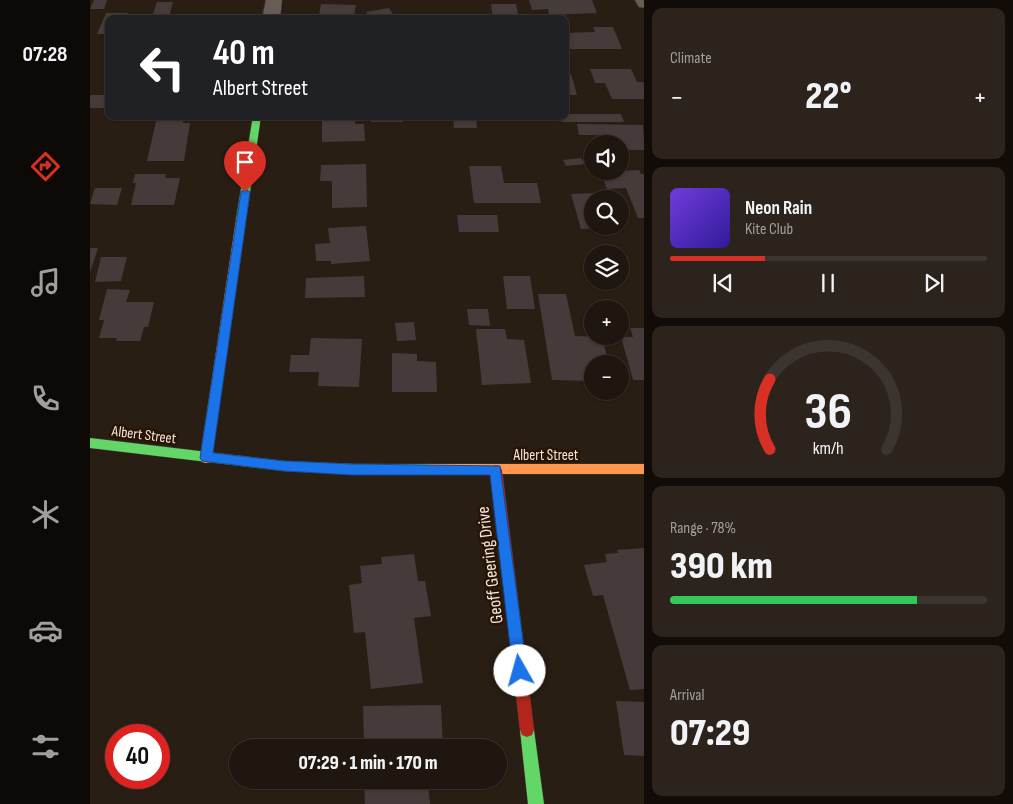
<!DOCTYPE html>
<meta charset="utf-8">
<style>
:root{--surface:#1f160f;--page:#2c231d;--text:#f1f3f6;--muted:#a19f9e;--line:#3c352f;--accent:#d93025}
body{margin:0;font-family:"Sofia Sans Condensed",sans-serif;background:var(--page);color:var(--text);height:100vh;display:flex;flex-direction:column;font-size:19px;white-space:nowrap}
*{box-sizing:border-box;margin:0}
p{font-size:16px;color:var(--muted)}
.icon{flex:none;width:28px;height:28px;fill:none;stroke:currentColor;stroke-width:2;stroke-linecap:round;stroke-linejoin:round}
.map{position:relative;flex:1;overflow:hidden}
.panel{display:flex;flex-direction:column;gap:8px;padding:8px;background:#110c08;width:369px}
.panel>*{flex:none}
.guide{position:absolute;left:15px;top:15px;width:464px;height:105px;border-radius:10px;box-shadow:0 1px 4px #0004,0 0 0 1px var(--line);background:#202124;color:#fff;overflow:hidden}
.buttons{position:absolute;left:494px;top:135px;display:grid;gap:10px}
.buttons a{display:grid;place-items:center;width:45px;height:45px;border-radius:50%;background:var(--surface);box-shadow:0 1px 4px #0004,0 0 0 1px var(--line);font-size:25px}
.speed{position:absolute;left:15px;top:724px;display:flex;gap:10px;font-size:25px;font-weight:700;text-align:center}
.speed>*{display:grid;place-content:center;width:65px;height:65px;border-radius:50%;background:var(--surface);box-shadow:0 1px 4px #0004,0 0 0 1px var(--line);line-height:1}
.speed .limit{border:8px solid #d22;background:#fff;color:#111}
.pin{position:absolute;display:grid;place-items:center;width:42px;height:42px;color:#fff;margin:-51px -21px;border-radius:50% 50% 50% 0;rotate:-45deg;box-shadow:0 0 5px #0007}
.pin .icon{rotate:45deg}
.me{position:absolute;width:55px;margin:-28px;rotate:353deg;stroke-linejoin:round;filter:drop-shadow(0 0 4px #0008)}
.turn{display:flex;align-items:center;gap:18px;height:105px;padding:0 25px;font-size:22px}
.turn .icon{width:65px;height:65px;stroke-width:2.5}
.turn b{display:block;font-size:35px;line-height:42px}
.big{font-size:38px;font-weight:800;line-height:1.1}
.panel .tile{flex:1;display:flex;flex-direction:column;justify-content:center;gap:8px;min-width:0;padding:0 18px;border-radius:10px;background:var(--page)}
.panel .dial{align-items:center;gap:0}
.dial svg{height:130px;overflow:visible;fill:none;stroke:var(--line);stroke-width:7;stroke-linecap:round;text-anchor:middle}
.dial text{fill:var(--text);stroke:none}
.song{display:flex;align-items:center;gap:15px}
.cover{width:60px;height:60px;border-radius:8px;background:linear-gradient(135deg,hsl(260 70% 55%),hsl(250 70% 35%))}
.played{height:5px;border-radius:2px;background:linear-gradient(90deg,var(--accent) 30%,var(--line) 30%)}
.keys{display:flex;justify-content:space-around;direction:ltr}
.heat{display:flex;justify-content:space-between;align-items:center;font-size:28px;direction:ltr}
.charge{height:8px;border-radius:4px;background:linear-gradient(90deg,#34c759 78%,var(--line) 0)}
.trip{position:absolute;left:139px;top:739px;width:278px;height:50px;border-radius:25px;background:var(--surface);box-shadow:0 1px 4px #0004,0 0 0 1px var(--line);font-weight:800;line-height:50px;text-align:center}
main{display:flex;flex:1;min-height:0}
.tab-bar{display:flex;flex-direction:column;width:90px;justify-content:space-around;align-items:center;background:#0c0906;color:var(--muted)}
.tab-bar .icon{width:35px;height:35px}
.tab-bar .current{color:var(--accent)}
.tab-bar b{font-size:22px;color:var(--text)}
.map>svg:first-child{display:block}
.building{fill:#453b3a}
.lines{fill:none;stroke-linecap:round;stroke-linejoin:round}
.street-casing{stroke:#423932;stroke-width:1}
.fast-casing{stroke:#423932;stroke-width:1}
.slow-casing{stroke:#423932;stroke-width:1}
.jam-casing{stroke:#423932;stroke-width:1}
.street{fill:#665e56;fill-rule:evenodd}
.fast{fill:#63d668;fill-rule:evenodd}
.slow{fill:#ff974d;fill-rule:evenodd}
.jam{fill:#b3261e;fill-rule:evenodd}
.route{fill:#1a73e8;stroke:#114b97}
.labels{text-anchor:middle;dominant-baseline:central;stroke-width:5;stroke-linejoin:round;paint-order:stroke}
.street-label{font-size:15px;fill:#f4e6db;stroke:#271404}
.near-street-label{font-size:18px;fill:#f4e6db;stroke:#271404}
</style>
<main>
<nav class="tab-bar">
<b>07:28</b>
<svg class="icon current" aria-label="directions" viewBox="0 0 24 24"><path d="M12 3l9 9-9 9-9-9zM9 14v-3h6M13 9l2 2-2 2"/></svg>
<svg class="icon" aria-label="music" viewBox="0 0 24 24"><path d="M9 18V5l10-2v13"/><circle cx="6" cy="18" r="3"/><circle cx="16" cy="16" r="3"/></svg>
<svg class="icon" aria-label="phone" viewBox="0 0 24 24"><path d="M5 4h4l2 5-3 2q2 4 5 5l2-3 5 2v4C11 20 4 13 5 4z"/></svg>
<svg class="icon" aria-label="climate" viewBox="0 0 24 24"><path d="M12 3v18M4 7l16 10M4 17L20 7"/></svg>
<svg class="icon" aria-label="car" viewBox="0 0 24 24"><path d="M5 17H2v-5l4-1 3-4h7l3 4 3 1v5h-3M9 17h6M6 11h13"/><circle cx="7" cy="17" r="2"/><circle cx="17" cy="17" r="2"/></svg>
<svg class="icon" aria-label="filters" viewBox="0 0 24 24"><path d="M4 7h16M4 17h16"/><circle cx="9" cy="7" r="2"/><circle cx="15" cy="17" r="2"/></svg>
</nav>
<div class="map">
<svg width="555" height="804" viewBox="0 0 555 804">
<rect width="100%" height="100%" fill="#291e14"/>
<g class="building">
<polygon points="4,0 17,0 14,9 0,9"/>
<polygon points="439,0 502,0 507,13 459,15 458,9 442,10"/>
<polygon points="67,2 83,2 79,17 75,19 19,19 19,30 16,34 7,34 16,13 38,13 36,17 62,17"/>
<polygon points="231,4 266,5 264,16 229,15"/>
<polygon points="401,4 426,4 429,18 403,18"/>
<polygon points="299,8 306,19 280,19 276,12"/>
<polygon points="503,27 523,27 532,49 475,49 475,33 505,32"/>
<polygon points="500,69 541,69 547,82 553,82 555,85 555,99 522,99 515,83 505,83"/>
<polygon points="475,74 481,74 487,95 475,95"/>
<rect x="0" y="95" width="19" height="13"/>
<polygon points="475,114 531,114 534,122 471,122 470,116 475,116"/>
<rect x="281" y="116" width="32" height="6"/>
<polygon points="363,116 386,116 387,128 364,128"/>
<polygon points="67,117 94,117 93,123 100,123 94,161 57,161"/>
<polygon points="232,120 265,120 265,124 274,124 275,141 232,142"/>
<polygon points="487,124 553,125 555,150 530,150 530,144 516,144 513,135 489,135"/>
<polygon points="491,158 495,164 476,166 473,160"/>
<polygon points="276,164 277,207 242,208 242,181 230,181 231,165"/>
<polygon points="379,166 411,166 414,183 447,183 451,203 384,203"/>
<polygon points="549,170 551,174 555,174 555,218 548,218 536,188 517,189 511,172"/>
<polygon points="45,174 76,174 75,178 90,178 84,205 41,205 46,183 43,183"/>
<polygon points="5,188 32,188 27,205 0,204"/>
<polygon points="508,193 510,199 502,199 502,226 518,226 519,228 491,229 481,194"/>
<polygon points="367,215 407,215 409,232 369,232"/>
<polygon points="276,226 280,261 241,264 241,261 226,261 225,244 240,243 238,228"/>
<polygon points="0,248 8,248 0,272"/>
<polygon points="11,257 37,257 31,281 5,282"/>
<polygon points="274,276 275,297 215,298 216,278"/>
<polygon points="413,276 440,276 445,309 417,309"/>
<polygon points="17,289 40,290 36,302 64,302 58,327 54,327 50,341 26,341 27,338 9,338 14,320 9,320"/>
<polygon points="448,294 476,294 485,336 512,337 517,357 507,357 509,364 502,364 502,381 462,380"/>
<polygon points="377,309 398,309 400,326 379,325"/>
<polygon points="324,322 326,340 307,341 305,323"/>
<polygon points="540,328 555,328 555,380 543,380 531,337 543,337"/>
<polygon points="386,329 415,329 417,339 434,340 441,383 392,385"/>
<polygon points="221,338 272,339 269,387 228,386 229,372 199,372 201,355 219,355"/>
<polygon points="302,353 327,354 327,361 346,362 347,392 302,392"/>
<polygon points="555,548 555,689 540,690 513,595 503,596 494,565 517,562 515,554 528,553 527,550"/>
<polygon points="324,554 328,581 335,581 341,616 324,618 333,683 281,689 275,632 264,633 259,585 272,583 270,566 292,564 291,557"/>
<polygon points="526,701 555,702 555,756 534,755"/>
<polygon points="351,705 353,748 274,748 273,706"/>
<polygon points="274,780 356,780 356,782 338,783 340,804 275,804"/>
</g>
<g class="lines">
<g class="street-casing">
<g id="street">
<polygon points="176,0 192,0 190,19 172,19"/>
<polygon points="545,0 555,0 555,8 549,7"/>
</g>
</g>
<g class="fast-casing">
<g id="fast">
<polygon points="163,116 171,116 156,220 151,223 146,220"/>
<polygon points="0,438 194,461 262,464 340,464 344,465 346,469 344,473 340,474 262,474 194,471 0,448"/>
<polygon points="437,723 442,725 444,730 454,804 438,804 430,730 432,725"/>
</g>
</g>
<g class="slow-casing">
<g id="slow">
<polygon points="151,217 156,220 122,458 120,462 116,463 112,462 110,458 146,220"/>
<polygon points="340,464 555,464 555,474 340,474 336,473 334,469 336,465"/>
</g>
</g>
<g class="jam-casing">
<polygon id="jam" points="406,465 410,466 412,470 444,730 442,735 437,737 432,735 430,730 400,470 402,466"/>
</g>
<use href="#street" class="street"/>
<use href="#fast" class="fast"/>
<use href="#slow" class="slow"/>
<use href="#jam" class="jam"/>
</g>
<polygon class="route" points="155,189 160,192 123,453 194,461 262,464 410,466 437,671 435,676 430,679 425,676 423,671 400,475 262,475 194,471 112,461 110,458 151,192"/>
<g class="labels">
<g class="street-label">
<text transform="translate(54 435) rotate(7)">Albert Street</text>
<text x="456" y="455">Albert Street</text>
</g>
<g class="near-street-label">
<text transform="translate(400 565) rotate(-97)">Geoff Geering Drive</text>
</g>
</g>
</svg>
<div class="buttons">
<a><svg class="icon" aria-label="sound" viewBox="0 0 24 24"><path d="M4 9h4l5-4v14l-5-4H4zM17 9q2 3 0 6"/></svg></a>
<a><svg class="icon" aria-label="search" viewBox="0 0 24 24"><circle cx="10" cy="10" r="6"/><path d="M15 15l6 6"/></svg></a>
<a><svg class="icon" aria-label="layers" viewBox="0 0 24 24"><path d="M12 4l9 5-9 5-9-5zM3 14l9 5 9-5"/></svg></a>
<a>+</a>
<a>−</a>
</div>
<div class="speed"><div class="limit">40</div></div>
<div class="pin" style="left:155px;top:192px;background:#d93025"><svg class="icon" aria-label="arrive" viewBox="0 0 24 24"><path d="M6 21V4h12l-3 4 3 4H6"/></svg></div>
<svg class="me" style="left:430px;top:671px" viewBox="-20 -20 40 40"><circle r="19" fill="#fff"/><path d="M0-13L10 11 0 6-10 11z" fill="#1a73e8"/></svg>
<div class="trip">07:29 · 1 min · 170 m</div>
<div class="guide">
<div class="turn"><svg class="icon" aria-label="left" viewBox="0 0 24 24"><path d="M17 20v-9H6M10 6l-5 5 5 5"/></svg><div><b>40 m</b>Albert Street</div></div>
</div>
</div>
<section class="panel">
<div class="tile"><p>Climate</p>
<div class="heat"><a>−</a><b class="big">22°</b><a>+</a></div>
</div>
<div class="tile">
<div class="song"><i class="cover"></i><div><b>Neon Rain</b><p>Kite Club</p></div></div>
<div class="played"></div>
<div class="keys"><svg class="icon" aria-label="previous" viewBox="0 0 24 24"><path d="M18 5L8 12l10 7zM5 5v14"/></svg><svg class="icon" aria-label="pause" viewBox="0 0 24 24"><path d="M8 5v14M16 5v14"/></svg><svg class="icon" aria-label="next" viewBox="0 0 24 24"><path d="M6 5l10 7-10 7zM19 5v14"/></svg></div>
</div>
<div class="tile dial"><svg viewBox="0 0 100 80">
<path d="M14 69A42 42 0 1 1 86 69"/>
<path d="M14 69A42 42 0 0 1 14 26" stroke="#d93025"/>
<text x="50" y="56" font-size="32" font-weight="700">36</text>
<text x="50" y="72" font-size="11">km/h</text>
</svg></div>
<div class="tile"><p>Range · 78%</p><b class="big">390 km</b><div class="charge"></div></div>
<div class="tile"><p>Arrival</p><b class="big">07:29</b></div>
</section>
</main>
